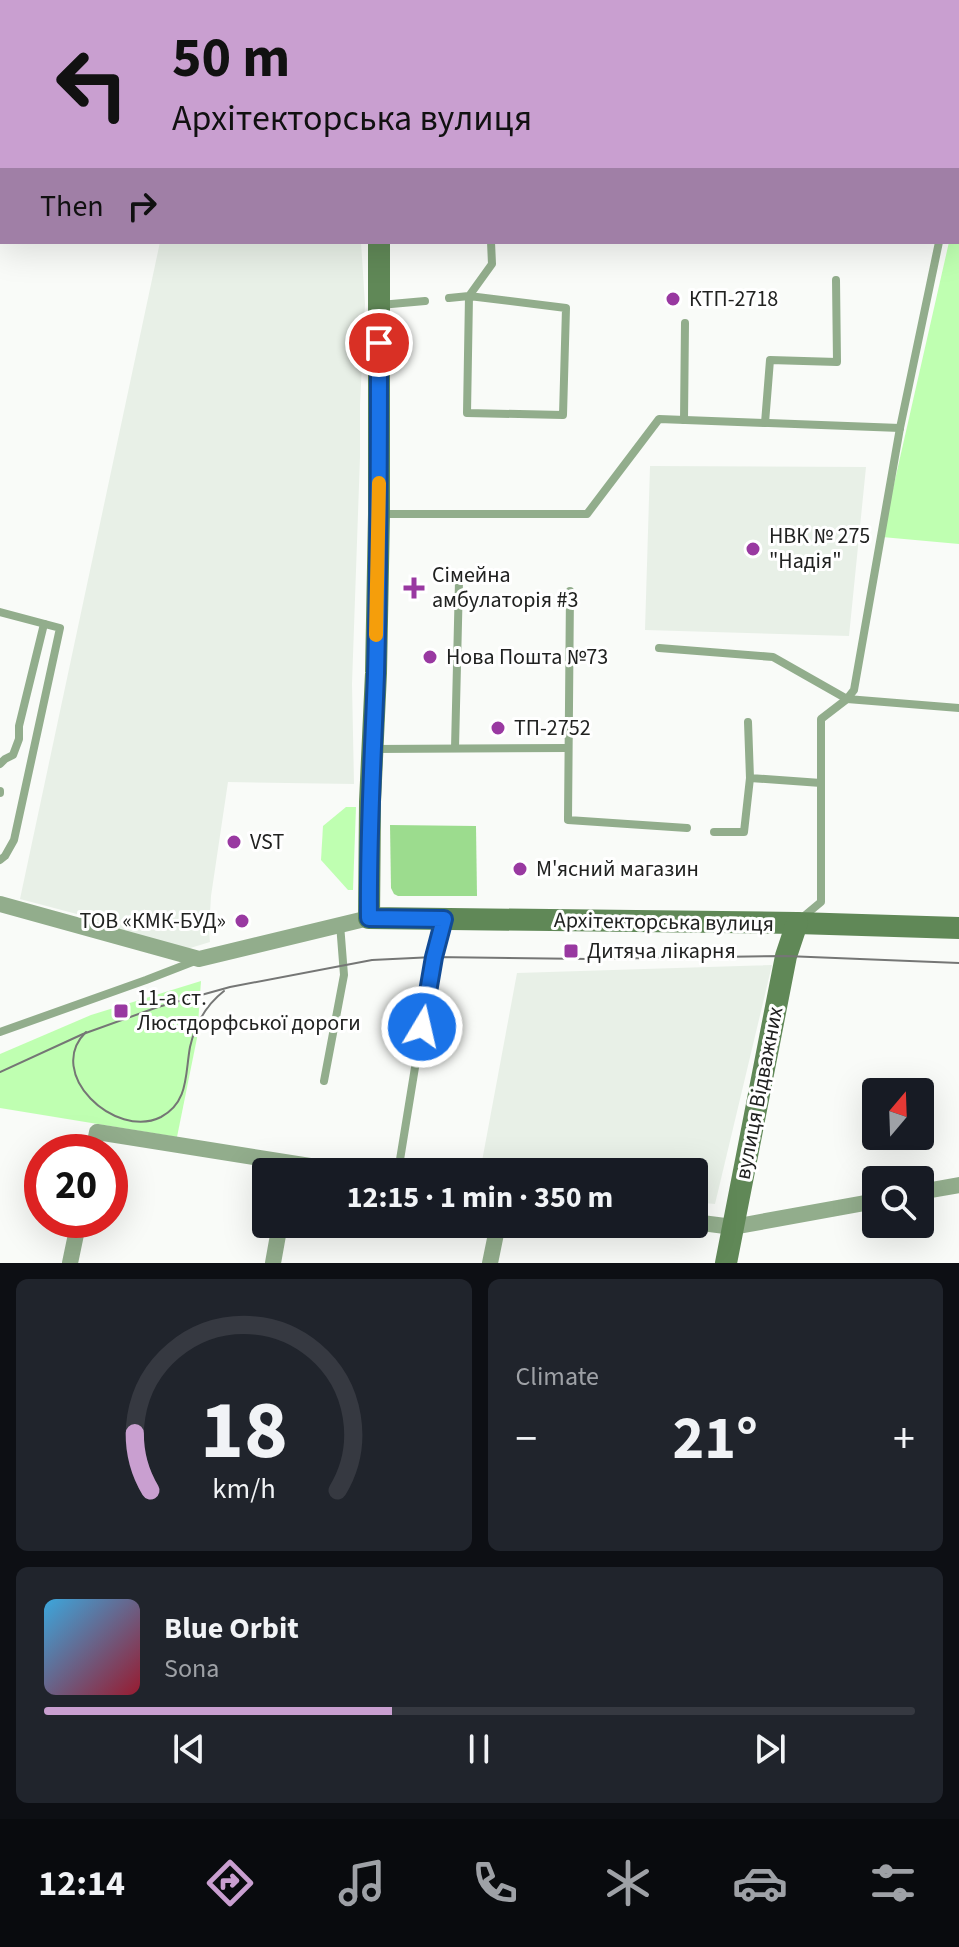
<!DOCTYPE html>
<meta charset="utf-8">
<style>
:root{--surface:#171b24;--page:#20242c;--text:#f1f3f6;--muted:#9ea1a6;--line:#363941;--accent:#c99fd0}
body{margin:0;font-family:"Source Sans 3",sans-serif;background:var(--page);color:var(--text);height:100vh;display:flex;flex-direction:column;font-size:30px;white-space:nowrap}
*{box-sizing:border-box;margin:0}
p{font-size:26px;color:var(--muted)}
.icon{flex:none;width:44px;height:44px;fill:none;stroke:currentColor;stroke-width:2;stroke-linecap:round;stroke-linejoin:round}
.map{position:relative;height:1263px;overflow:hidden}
.side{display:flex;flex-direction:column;gap:16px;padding:16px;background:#0d0f14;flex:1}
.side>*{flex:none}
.banner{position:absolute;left:0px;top:0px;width:960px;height:244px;box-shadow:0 8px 32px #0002;background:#c99fd0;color:#111;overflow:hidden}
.needle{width:52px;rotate:19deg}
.buttons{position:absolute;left:862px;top:1078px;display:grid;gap:16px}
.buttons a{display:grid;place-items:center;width:72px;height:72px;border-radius:8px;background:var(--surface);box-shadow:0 8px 32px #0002;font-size:40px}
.speed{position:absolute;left:24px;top:1134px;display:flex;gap:16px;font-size:40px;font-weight:700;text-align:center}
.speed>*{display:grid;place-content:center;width:104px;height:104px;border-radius:50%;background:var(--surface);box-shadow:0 8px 32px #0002;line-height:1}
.speed .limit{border:12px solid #d22;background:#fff;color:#111}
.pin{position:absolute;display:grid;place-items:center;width:68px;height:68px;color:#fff;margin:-34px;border:4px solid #fff;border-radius:50%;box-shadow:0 2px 8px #0007}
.me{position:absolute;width:88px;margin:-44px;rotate:9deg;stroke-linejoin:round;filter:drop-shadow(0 0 6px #0008)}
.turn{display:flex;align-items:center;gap:28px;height:168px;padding:0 40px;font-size:36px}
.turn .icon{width:104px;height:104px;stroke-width:2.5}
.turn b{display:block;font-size:56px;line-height:68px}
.then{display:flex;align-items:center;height:76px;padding:0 40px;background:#0003;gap:16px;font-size:30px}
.big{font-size:60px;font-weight:700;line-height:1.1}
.side .card{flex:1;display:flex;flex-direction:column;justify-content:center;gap:12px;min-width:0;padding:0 28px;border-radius:12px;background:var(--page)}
.side .dial{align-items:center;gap:0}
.dial svg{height:208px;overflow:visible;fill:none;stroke:var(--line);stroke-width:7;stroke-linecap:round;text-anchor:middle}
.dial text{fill:var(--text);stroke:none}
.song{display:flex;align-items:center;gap:24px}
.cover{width:96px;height:96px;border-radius:12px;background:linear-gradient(135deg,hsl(200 70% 55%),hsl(350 70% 35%))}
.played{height:8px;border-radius:4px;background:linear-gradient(90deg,var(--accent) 40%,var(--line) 40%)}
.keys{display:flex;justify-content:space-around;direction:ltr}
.heat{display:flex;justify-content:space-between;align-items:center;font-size:44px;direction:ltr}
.side .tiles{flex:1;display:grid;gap:16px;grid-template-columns:1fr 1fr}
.card:last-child{grid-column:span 2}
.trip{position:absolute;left:252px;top:1158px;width:456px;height:80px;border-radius:8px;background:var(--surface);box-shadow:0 8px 32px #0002;font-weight:700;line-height:80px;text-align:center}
.tabs{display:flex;height:128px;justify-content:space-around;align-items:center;background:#090b0e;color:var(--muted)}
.tabs .icon{width:56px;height:56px}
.tabs .selected{color:var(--accent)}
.tabs b{font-size:36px;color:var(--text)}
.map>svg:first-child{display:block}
.built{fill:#e8f0e7}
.green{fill:#bfffb1}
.forest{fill:#9cdc8e}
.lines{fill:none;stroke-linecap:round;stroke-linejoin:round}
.lane{stroke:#92ad8c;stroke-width:8}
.street{stroke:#92ad8c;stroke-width:16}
.secondary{stroke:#608857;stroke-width:22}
.tram{stroke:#757675;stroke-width:2}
.route-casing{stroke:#114b97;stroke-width:20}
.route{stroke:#1a73e8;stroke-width:14}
.slow{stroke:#f59e0b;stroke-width:14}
.poi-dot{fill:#9939a1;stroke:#fff;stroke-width:3}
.labels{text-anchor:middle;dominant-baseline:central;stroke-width:6;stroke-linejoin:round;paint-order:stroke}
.poi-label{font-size:22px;fill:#212221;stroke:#fff;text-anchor:start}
.street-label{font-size:22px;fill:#212221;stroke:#fff}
</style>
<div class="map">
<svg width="959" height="1263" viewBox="0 0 959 1263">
<rect width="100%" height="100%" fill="#f9fbf8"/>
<g class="built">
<polygon points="160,242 361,242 365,304 360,405 360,457 352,684 354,784 228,782 211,896 209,931 210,942 187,949 111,927 92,918 20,899"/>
<polygon points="650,466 866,467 849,636 645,630"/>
<polygon points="772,965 715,1204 694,1202 694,1172 480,1172 517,973"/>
</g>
<g class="green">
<polygon points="959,196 959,544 882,537 949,242 958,242"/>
<polygon points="346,807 356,807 353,890 348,890 321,860 323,826"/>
<polygon points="201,981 197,1038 177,1137 0,1108 0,1054 91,1015"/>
</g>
<polygon class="forest" points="390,825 476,826 477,896 398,896 394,894 391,888"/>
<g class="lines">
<g class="lane">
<polyline points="631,2 631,0"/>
<polyline points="0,52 2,53"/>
<polyline points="958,156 959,151"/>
<polyline points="449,298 469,296 566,308 563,415 467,413 469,296 492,264 491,242"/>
<polyline points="380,305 425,301"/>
<polyline points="684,420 685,323"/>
<polyline points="765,423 770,360 837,362 836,280"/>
<polyline points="380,514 587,514 659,419 900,428"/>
<polyline points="570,591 568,820 687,828"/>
<polyline points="0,612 60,628 14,840 5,856 0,860"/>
<polyline points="659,648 773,657 847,699 959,708"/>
<polyline points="748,722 750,778 821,783"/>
<polyline points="455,748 459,581"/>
<polyline points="373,749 568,748"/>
<polyline points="0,764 5,759 13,755 19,739 19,726 44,624"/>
<polyline points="0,791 0,793"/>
<polyline points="714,832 744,832 750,778"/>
<polyline points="803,917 821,902 821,719 847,699 854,690 900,428 939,242"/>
<polyline points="0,1032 146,980 195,961"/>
<polyline points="324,1081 344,975 340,924"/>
<polyline points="398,1172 431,969 444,920"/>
</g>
<g class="street">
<polyline points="0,904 199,959 369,918"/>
<polyline points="93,1152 97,1132 348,1172"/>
<polyline points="920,1192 959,1185"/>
<polyline points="694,1222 733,1227 876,1201"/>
<polyline points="70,1263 79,1220"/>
<polyline points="273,1263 280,1224"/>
<polyline points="490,1263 498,1224"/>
</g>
<g class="secondary">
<polyline points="406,2 407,0"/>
<polyline points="379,242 379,514 376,673 370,802 369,918 797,923 959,928"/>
<polyline points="726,1263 786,956 797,923"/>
</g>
<g class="tram">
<path d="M86 1032C44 1073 115 1140 161 1117 189 1102 185 1074 190 1047 195 1025 206 1005 224 991"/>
<polyline points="0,1072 83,1034 158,1007 230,987 372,960 434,957 589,959 786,956 959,963"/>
</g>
</g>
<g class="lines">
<g class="route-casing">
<path id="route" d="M379 343C379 453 379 563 376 674 373 755 368 836 369 918L444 919 434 957 422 1027"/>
</g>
<use href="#route" class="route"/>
<polyline class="slow" points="376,635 379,483"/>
</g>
<g class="poi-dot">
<circle cx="673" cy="299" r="8"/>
<circle cx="753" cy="549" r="8"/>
<path d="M410 576h8v8h8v8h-8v8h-8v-8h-8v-8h8z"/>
<circle cx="430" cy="657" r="8"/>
<circle cx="498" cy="728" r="8"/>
<circle cx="234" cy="842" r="8"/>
<circle cx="520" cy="869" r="8"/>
<circle cx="242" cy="921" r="8"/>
<rect x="563" y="943" width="16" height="16" rx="4"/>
<rect x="113" y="1003" width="16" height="16" rx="4"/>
</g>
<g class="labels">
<g class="poi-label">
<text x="689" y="299">КТП-2718</text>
<text x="769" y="536">НВК № 275<tspan x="769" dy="25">"Надія"</tspan></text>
<text x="432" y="575">Сімейна<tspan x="432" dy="25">амбулаторія #3</tspan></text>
<text x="446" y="657">Нова Пошта №73</text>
<text x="514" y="728">ТП-2752</text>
<text x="250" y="842">VST</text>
<text x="536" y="869">М'ясний магазин</text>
<text x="226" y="921" text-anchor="end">ТОВ «КМК-БУД»</text>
<text x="587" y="951">Дитяча лікарня</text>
<text x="137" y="998">11-а ст.<tspan x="137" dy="25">Люстдорфської дороги</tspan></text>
</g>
<g class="street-label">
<text transform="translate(664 922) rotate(1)">Архітекторська вулиця</text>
<text transform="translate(759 1093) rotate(-79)">вулиця Відважних</text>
</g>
</g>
</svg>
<div class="buttons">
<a><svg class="needle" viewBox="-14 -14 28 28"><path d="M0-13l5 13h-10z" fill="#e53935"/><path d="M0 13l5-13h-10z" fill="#9ea1a6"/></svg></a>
<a><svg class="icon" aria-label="search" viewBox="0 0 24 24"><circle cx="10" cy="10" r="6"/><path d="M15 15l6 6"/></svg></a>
</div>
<div class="speed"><div class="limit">20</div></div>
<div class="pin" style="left:379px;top:343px;background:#d93025"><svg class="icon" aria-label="arrive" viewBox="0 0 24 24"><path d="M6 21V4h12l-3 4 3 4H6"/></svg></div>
<svg class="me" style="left:422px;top:1027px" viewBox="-20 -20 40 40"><circle r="17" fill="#1a73e8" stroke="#fff" stroke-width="3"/><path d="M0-11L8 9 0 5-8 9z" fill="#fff"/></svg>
<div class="trip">12:15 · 1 min · 350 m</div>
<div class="banner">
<div class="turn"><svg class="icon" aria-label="left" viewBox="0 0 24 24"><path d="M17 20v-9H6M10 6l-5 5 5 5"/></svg><div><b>50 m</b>Архітекторська вулиця</div></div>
<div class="then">Then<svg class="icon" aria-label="right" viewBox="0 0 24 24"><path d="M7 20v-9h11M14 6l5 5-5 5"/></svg></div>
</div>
</div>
<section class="side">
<div class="tiles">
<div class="card dial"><svg viewBox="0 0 100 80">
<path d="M14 69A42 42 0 1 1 86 69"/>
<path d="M14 69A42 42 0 0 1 8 47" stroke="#c99fd0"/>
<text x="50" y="56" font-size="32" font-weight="700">18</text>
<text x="50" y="72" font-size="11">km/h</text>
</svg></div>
<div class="card"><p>Climate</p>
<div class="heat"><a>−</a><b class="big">21°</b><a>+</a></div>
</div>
<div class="card">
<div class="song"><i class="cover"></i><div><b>Blue Orbit</b><p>Sona</p></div></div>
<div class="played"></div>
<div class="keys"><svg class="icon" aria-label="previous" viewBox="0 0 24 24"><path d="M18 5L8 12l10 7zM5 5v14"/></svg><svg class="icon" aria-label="pause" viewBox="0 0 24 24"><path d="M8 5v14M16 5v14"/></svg><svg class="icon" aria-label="next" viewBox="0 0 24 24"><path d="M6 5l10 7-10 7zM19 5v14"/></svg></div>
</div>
</div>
</section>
<nav class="tabs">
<b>12:14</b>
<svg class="icon selected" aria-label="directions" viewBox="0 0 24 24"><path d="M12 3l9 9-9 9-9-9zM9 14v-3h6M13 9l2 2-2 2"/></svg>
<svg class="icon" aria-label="music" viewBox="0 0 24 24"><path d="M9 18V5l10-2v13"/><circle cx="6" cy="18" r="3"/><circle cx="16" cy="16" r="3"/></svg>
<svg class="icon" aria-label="phone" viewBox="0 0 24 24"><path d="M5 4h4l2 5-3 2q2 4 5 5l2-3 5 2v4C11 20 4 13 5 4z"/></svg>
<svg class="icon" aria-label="climate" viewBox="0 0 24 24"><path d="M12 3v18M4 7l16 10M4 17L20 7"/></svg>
<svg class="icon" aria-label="car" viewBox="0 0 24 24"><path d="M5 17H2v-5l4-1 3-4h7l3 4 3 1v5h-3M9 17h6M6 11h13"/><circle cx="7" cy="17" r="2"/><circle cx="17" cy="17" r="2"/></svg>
<svg class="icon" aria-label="filters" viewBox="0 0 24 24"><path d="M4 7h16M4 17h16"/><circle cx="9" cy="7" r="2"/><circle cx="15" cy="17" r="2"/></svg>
</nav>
